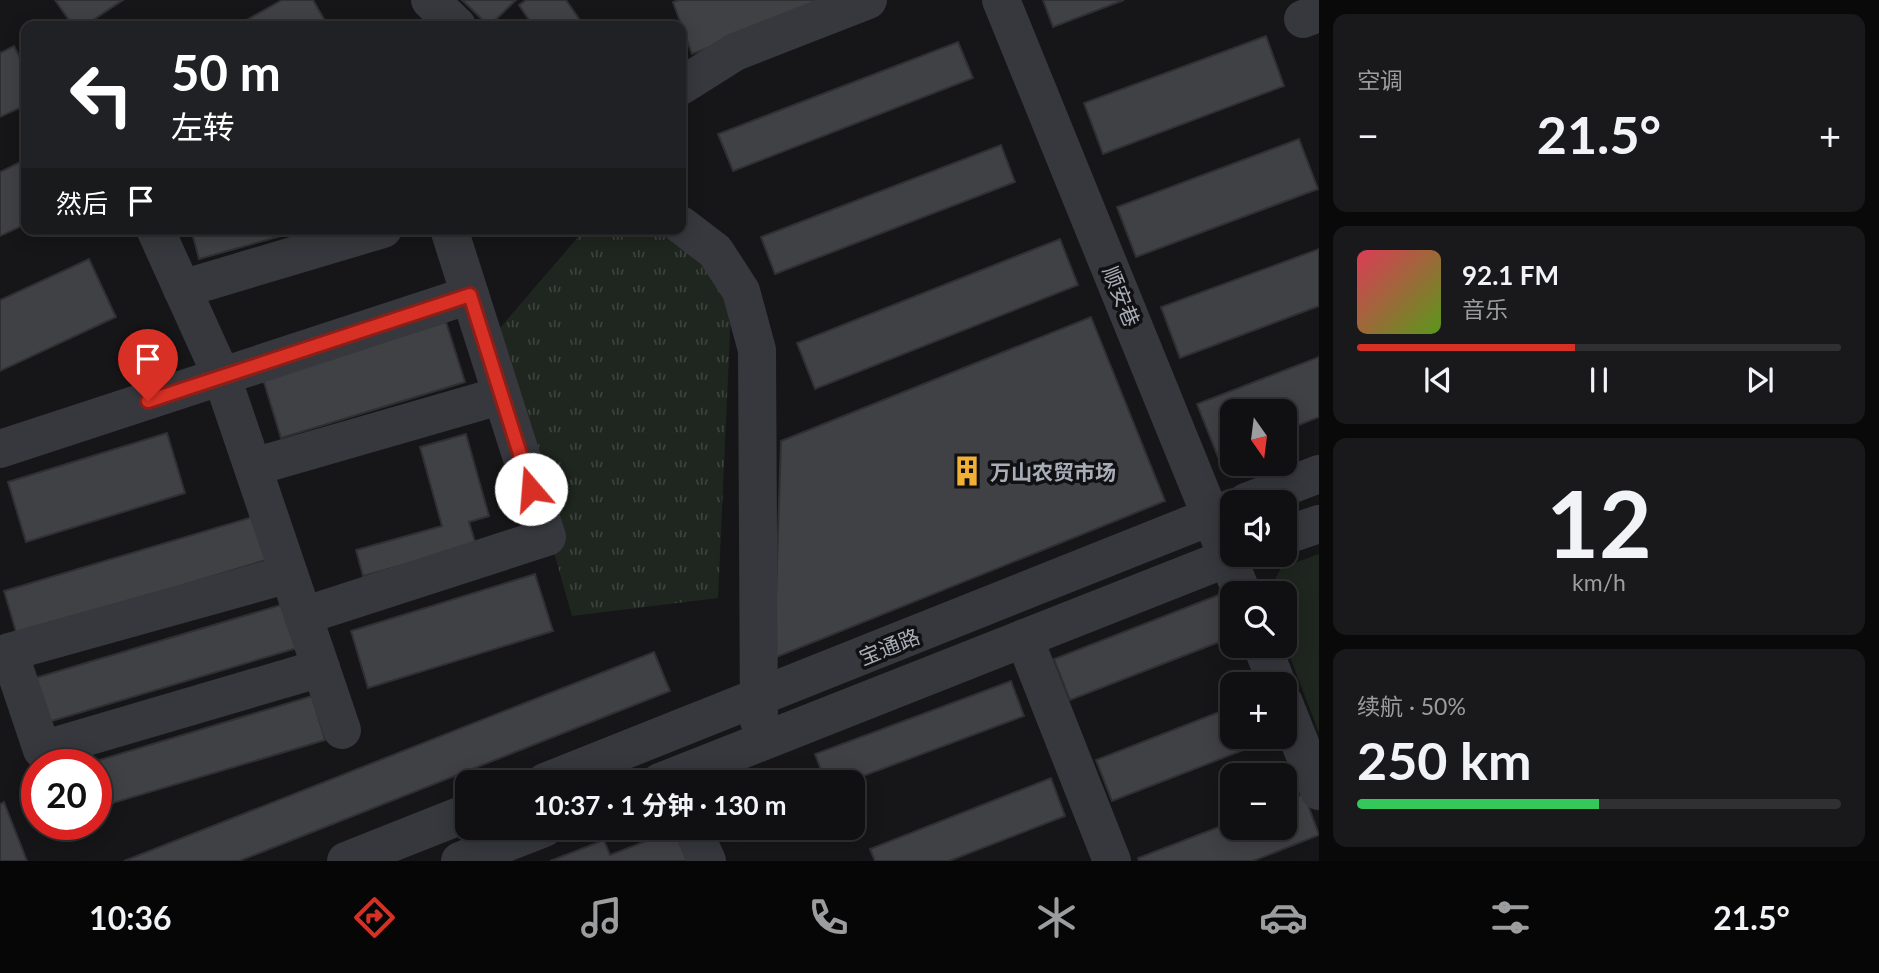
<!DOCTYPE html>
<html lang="zh">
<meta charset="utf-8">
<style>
:root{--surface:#101012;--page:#19191b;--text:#f1f3f6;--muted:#9c9d9f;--line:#303032;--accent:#d93025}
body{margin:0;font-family:Lato,"Noto Sans SC",sans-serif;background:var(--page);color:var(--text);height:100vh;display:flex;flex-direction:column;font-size:26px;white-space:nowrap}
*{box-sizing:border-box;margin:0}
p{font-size:23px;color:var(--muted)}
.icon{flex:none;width:38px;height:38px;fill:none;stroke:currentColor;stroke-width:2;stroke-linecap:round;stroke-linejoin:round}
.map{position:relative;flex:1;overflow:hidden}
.panel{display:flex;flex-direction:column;gap:14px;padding:14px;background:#09090a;width:560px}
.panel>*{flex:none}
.top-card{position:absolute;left:21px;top:21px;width:665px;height:214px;border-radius:14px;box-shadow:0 4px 18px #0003,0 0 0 2px var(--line);background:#202124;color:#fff;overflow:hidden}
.needle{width:46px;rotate:166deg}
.controls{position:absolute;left:1220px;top:399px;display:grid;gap:14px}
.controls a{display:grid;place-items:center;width:77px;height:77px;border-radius:14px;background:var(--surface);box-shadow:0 4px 18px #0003,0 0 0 2px var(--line);font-size:35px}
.speed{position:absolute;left:21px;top:749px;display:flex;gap:14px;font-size:35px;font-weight:700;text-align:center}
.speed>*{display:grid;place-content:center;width:91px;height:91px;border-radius:50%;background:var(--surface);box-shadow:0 4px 18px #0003,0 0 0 2px var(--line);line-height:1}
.speed .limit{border:10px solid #d22;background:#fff;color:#111}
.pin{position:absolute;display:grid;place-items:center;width:60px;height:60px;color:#fff;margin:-72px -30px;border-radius:50% 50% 50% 0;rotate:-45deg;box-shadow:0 0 7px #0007}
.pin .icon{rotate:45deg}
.me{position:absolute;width:77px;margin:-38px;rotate:342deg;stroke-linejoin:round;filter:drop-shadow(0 0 5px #0008)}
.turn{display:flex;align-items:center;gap:24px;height:147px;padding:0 35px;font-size:32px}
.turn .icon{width:91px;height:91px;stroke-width:2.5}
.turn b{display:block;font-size:49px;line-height:60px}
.then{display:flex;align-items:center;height:66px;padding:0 35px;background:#0003;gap:14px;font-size:26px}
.big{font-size:52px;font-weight:700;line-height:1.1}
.panel .card{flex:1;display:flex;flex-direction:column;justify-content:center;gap:10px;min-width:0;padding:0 24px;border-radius:14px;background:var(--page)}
.panel .dial{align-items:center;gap:0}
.dial b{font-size:91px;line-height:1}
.song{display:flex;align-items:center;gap:21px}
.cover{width:84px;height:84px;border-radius:10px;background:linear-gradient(135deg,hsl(350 70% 55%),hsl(90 70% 35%))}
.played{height:7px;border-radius:4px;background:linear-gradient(90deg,var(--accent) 45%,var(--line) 45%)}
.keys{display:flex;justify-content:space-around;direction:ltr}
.heat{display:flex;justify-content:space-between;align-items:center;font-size:38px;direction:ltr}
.charge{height:10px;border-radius:5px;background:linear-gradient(90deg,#34c759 50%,var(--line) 0)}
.trip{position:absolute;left:455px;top:770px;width:410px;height:70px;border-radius:14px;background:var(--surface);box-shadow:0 4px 18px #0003,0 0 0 2px var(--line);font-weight:700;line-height:70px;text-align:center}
.menu{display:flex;height:112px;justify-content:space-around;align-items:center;background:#060607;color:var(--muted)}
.menu .icon{width:49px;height:49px}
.menu .on{color:var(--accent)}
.menu b{font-size:32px;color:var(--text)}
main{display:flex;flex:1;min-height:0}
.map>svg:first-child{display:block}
.green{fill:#1e261f}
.park{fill:url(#park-tufts)}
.building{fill:#404145;stroke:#303034;stroke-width:2}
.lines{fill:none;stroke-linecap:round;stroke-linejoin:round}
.minor{stroke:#37383d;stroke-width:38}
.route-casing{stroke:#8d1f18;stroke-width:18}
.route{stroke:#d93025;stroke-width:12}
.labels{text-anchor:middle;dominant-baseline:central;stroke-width:7;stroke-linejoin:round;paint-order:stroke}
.street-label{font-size:21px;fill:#a8adb8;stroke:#111113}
.poi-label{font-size:21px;font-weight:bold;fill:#a8adb8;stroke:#111113;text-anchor:start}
</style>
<main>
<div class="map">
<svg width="1319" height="861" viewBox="0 0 1319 861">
<defs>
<pattern id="park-tufts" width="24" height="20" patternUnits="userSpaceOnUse" patternTransform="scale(1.75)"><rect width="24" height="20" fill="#1e261f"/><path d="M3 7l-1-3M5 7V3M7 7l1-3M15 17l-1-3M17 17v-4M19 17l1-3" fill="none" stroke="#3c433d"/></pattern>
</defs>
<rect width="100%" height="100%" fill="#161618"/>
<polygon class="green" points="1319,554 1319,733 1285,644 1284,593 1272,593 1272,585 1281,568"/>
<polygon class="park" points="585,229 661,229 707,266 731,310 718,598 572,616 493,336"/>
<g class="building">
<polygon points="55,0 123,0 84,26 73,26"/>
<polygon points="282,0 313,0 328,26 236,26"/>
<polygon points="462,0 516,0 489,26"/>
<polygon points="526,0 566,0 584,26 533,26 519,5"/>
<polygon points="679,0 832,0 692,54 673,2"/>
<polygon points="1043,0 1124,0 1053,27"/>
<polygon points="1266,36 1284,86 1103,154 1084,103"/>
<polygon points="958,42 973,78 733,171 718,134"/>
<polygon points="14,46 26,70 26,105 0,117 0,53"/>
<polygon points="1299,139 1318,189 1136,257 1117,207"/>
<polygon points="1001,145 1015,182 775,274 761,237"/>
<polygon points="26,159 26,224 0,236 0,172"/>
<polygon points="191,229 306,229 199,259"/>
<polygon points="1060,239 1078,285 815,389 797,343"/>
<polygon points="1319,249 1319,306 1180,358 1161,307"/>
<polygon points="89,259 116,317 0,371 0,300"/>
<polygon points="1091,317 1165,501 774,658 781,441"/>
<polygon points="446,322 465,382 281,438 263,379"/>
<polygon points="1319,357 1319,417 1284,431 1284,411 1232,411 1232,451 1218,457 1197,404"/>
<polygon points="167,433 185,493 26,542 8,482"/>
<polygon points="466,434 489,516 469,522 476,545 363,576 356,550 442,526 420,447"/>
<polygon points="256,516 269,559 17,635 4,591"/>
<polygon points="535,574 553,631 368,688 351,631"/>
<polygon points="1221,594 1232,623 1232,637 1070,700 1054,659"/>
<polygon points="284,604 297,648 45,723 32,679"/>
<polygon points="654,652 670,691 239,861 124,861"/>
<polygon points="1011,681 1024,716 847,782 788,782 821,770 815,754"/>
<polygon points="312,696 325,740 96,808 96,765 83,765"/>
<polygon points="1232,707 1232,737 1277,737 1112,801 1096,760"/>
<polygon points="1051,778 1065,816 949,861 875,861 870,849"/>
<polygon points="1304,794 1319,835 1253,861 1139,861 1138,858 1232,822 1232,828 1284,828 1284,802"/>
<polygon points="4,802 27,861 0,861 0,804"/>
<polygon points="732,828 771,828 737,841"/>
<polygon points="675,830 687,861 550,861 604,840 610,855"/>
</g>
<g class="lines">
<g class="minor">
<polyline points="430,0 457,26"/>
<polyline points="1001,0 1242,593"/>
<polyline points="1303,19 1319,13"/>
<polyline points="681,86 735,52 868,0"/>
<polyline points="681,225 715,251 741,291 757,350 759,721"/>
<polyline points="155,229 222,377 342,730"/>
<polyline points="182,289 383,229"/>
<polyline points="0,449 470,295"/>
<polyline points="253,467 489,399"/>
<polyline points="1246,502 1319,474"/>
<polyline points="1284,536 1319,524"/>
<polyline points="289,574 9,652 42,750 321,668"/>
<polyline points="303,616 547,537 449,229"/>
<polyline points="1024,638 1112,861"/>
<polyline points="1262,646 1277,684"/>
<polyline points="1284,703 1319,791"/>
<polyline points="545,782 1232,508"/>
<polyline points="660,782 1235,555"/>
<polyline points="692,828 707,861"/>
<polyline points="346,861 467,813"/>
<polyline points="460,861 544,828"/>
</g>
</g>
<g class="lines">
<g class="route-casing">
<polyline id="route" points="148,401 470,295 531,489"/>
</g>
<use href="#route" class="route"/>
</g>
<defs>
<g id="building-bare" transform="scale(2.415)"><path d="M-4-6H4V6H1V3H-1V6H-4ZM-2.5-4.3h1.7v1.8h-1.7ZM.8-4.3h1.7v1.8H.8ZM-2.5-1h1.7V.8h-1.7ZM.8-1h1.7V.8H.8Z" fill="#f2b134" stroke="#111113" stroke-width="2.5" paint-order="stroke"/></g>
</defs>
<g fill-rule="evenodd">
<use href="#building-bare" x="967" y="471"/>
</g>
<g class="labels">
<g class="street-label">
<text transform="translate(1122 296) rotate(68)">顺安巷</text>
<text transform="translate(889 646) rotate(-22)">宝通路</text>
</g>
<g class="poi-label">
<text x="990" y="471">万山农贸市场</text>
</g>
</g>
</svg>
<div class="controls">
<a><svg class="needle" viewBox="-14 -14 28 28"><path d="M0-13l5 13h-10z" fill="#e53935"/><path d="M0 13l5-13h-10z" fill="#9c9d9f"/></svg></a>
<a><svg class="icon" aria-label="sound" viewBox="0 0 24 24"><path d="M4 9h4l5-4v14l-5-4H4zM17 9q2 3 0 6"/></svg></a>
<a><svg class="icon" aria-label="search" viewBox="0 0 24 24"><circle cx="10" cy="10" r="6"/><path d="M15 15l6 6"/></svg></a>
<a>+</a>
<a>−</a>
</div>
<div class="speed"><div class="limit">20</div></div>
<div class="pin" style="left:148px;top:401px;background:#d93025"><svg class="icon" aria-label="arrive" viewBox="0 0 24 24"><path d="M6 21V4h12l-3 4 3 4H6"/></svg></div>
<svg class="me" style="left:531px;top:489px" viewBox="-20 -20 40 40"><circle r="19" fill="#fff"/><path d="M0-13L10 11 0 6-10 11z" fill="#d93025"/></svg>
<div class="trip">10:37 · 1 分钟 · 130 m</div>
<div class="top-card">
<div class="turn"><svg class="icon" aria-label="left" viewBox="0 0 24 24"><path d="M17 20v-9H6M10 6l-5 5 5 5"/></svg><div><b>50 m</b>左转</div></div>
<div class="then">然后<svg class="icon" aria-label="arrive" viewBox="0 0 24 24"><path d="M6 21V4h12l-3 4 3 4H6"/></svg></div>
</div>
</div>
<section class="panel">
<div class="card"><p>空调</p>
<div class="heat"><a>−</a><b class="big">21.5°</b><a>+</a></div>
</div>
<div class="card">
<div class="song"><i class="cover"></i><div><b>92.1 FM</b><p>音乐</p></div></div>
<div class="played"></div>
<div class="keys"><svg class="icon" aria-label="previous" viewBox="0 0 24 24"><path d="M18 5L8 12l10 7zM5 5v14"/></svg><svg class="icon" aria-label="pause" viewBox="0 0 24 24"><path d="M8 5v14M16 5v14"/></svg><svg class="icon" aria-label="next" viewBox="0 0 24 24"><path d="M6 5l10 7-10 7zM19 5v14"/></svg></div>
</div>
<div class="card dial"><b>12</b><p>km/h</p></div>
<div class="card"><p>续航 · 50%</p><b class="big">250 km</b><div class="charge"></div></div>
</section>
</main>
<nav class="menu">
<b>10:36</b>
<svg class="icon on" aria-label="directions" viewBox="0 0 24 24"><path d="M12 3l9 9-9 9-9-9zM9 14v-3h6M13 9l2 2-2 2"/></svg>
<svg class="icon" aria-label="music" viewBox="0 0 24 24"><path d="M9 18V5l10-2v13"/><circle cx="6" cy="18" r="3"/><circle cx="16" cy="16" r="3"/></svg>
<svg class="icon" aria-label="phone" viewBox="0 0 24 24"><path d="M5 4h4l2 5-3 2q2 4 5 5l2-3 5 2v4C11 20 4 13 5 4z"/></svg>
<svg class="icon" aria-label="climate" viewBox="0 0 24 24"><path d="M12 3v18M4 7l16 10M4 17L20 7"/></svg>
<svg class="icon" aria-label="car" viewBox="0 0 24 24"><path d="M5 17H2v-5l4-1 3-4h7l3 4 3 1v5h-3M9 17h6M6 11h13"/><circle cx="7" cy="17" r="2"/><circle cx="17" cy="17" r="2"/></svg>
<svg class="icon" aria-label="filters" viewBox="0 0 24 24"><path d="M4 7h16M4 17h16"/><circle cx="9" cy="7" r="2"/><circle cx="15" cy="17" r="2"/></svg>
<b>21.5°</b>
</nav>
